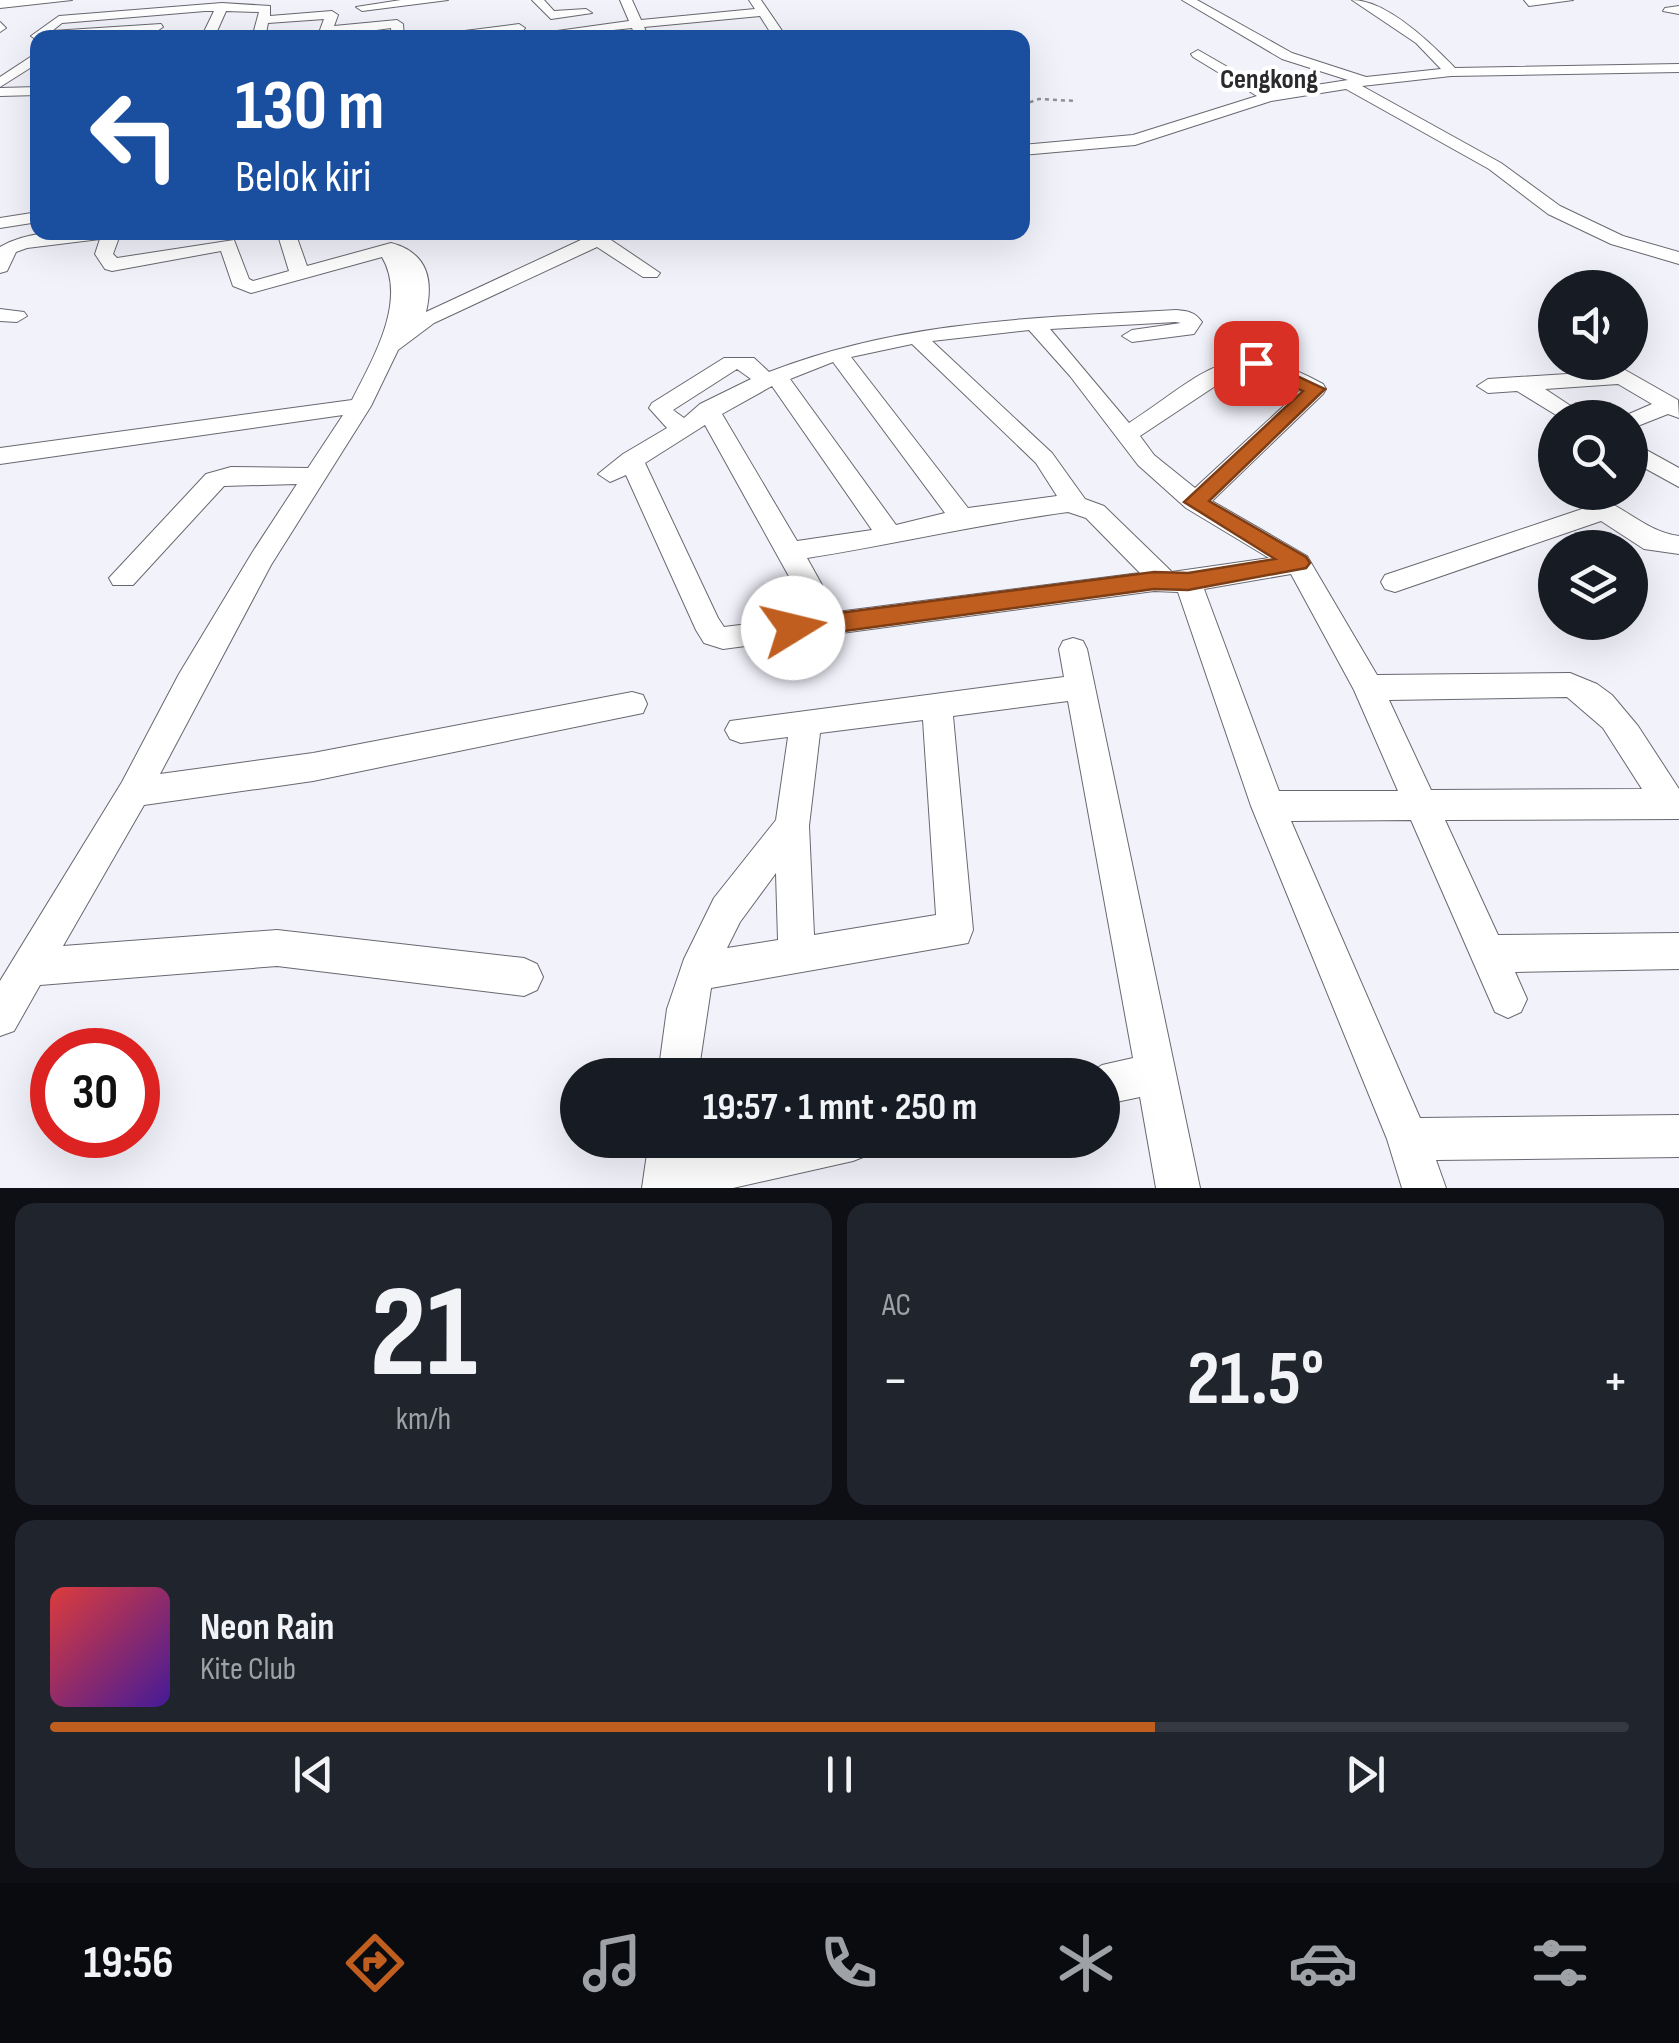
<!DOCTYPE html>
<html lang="id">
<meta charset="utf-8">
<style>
:root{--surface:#171b24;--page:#20242c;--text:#f1f3f6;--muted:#9ea1a6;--line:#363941;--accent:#c05e20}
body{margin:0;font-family:"Sofia Sans Condensed",sans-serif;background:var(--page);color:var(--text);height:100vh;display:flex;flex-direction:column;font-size:38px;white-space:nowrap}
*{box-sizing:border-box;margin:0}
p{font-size:32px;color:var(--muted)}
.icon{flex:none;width:55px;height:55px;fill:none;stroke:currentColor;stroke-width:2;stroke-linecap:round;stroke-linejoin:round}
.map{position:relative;height:1188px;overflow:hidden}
.sheet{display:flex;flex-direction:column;gap:15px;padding:15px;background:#0d0f14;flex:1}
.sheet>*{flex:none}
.top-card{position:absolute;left:30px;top:30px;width:1000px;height:210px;border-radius:20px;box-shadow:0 10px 40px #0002;background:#1a4fa0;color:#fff;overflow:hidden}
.buttons{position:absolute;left:1538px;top:270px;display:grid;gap:20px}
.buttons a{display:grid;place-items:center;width:110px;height:110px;border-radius:50%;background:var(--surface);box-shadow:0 10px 40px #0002;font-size:50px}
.speed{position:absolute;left:30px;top:1028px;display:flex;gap:20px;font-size:50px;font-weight:700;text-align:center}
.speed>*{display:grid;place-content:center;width:130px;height:130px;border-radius:50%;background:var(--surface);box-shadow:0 10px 40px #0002;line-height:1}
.speed .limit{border:15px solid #d22;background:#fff;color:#111}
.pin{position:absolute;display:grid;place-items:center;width:85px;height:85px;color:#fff;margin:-42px;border-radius:20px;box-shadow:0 5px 15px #0006}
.me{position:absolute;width:110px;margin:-55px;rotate:81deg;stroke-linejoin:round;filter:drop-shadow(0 0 8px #0008)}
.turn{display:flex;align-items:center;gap:35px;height:210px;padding:0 40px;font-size:45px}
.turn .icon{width:130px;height:130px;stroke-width:2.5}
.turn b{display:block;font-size:70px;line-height:85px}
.big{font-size:75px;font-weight:700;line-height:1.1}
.sheet .tile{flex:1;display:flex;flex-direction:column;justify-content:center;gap:15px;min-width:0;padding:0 35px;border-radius:20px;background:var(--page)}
.sheet .dial{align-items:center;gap:0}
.dial b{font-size:130px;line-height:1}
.song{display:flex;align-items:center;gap:30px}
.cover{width:120px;height:120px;border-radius:15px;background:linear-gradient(135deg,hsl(0 70% 55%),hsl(260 70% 35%))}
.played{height:10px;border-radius:5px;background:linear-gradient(90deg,var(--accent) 70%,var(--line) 70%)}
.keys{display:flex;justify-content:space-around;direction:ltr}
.heat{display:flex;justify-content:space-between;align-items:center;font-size:55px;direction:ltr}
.sheet .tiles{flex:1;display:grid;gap:15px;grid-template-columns:1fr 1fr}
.tile:last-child{grid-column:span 2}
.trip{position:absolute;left:560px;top:1058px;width:560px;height:100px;border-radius:50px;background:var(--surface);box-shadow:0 10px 40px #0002;font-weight:700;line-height:100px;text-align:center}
.dock{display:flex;height:160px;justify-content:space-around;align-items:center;background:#090b0e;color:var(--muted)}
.dock .icon{width:70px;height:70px}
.dock .current{color:var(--accent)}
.dock b{font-size:45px;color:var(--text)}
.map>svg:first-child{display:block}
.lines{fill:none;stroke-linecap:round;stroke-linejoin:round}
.minor-casing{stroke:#696870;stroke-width:2}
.path{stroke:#8f8f95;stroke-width:2.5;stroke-dasharray:4 4;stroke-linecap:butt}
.minor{fill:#fff;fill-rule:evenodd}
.route{fill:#c05e20;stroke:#7d3d15;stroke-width:2.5}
.labels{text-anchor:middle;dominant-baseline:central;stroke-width:8;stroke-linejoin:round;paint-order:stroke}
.far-quarter-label{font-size:28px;font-weight:bold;fill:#2a2a2d;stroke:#fff}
</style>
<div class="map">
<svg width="1679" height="1188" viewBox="0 0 1679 1188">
<rect width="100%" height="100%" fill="#f2f2fb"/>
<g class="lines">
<g class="minor-casing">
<g id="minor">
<polygon points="0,0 72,0 0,8"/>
<polygon points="401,0 448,0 362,11 356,7"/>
<polygon points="532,0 544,0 554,11 586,9 592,13 551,19"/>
<polygon points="620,0 632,0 641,20 755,9 749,0 761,0 787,38 774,38 760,16 644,27 649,38 636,38 632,28 556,36 550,32 629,21"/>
<path d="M1182 0H1197L1292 53 1366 77 1441 69 1416 43 1352 0C1387 0 1431 43 1455 68L1679 64V72L1451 76 1362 86 1501 163 1560 206 1623 236 1679 252V264L1611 244 1548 214 1489 169 1346 89 1271 101 1135 145 1022 155V145L1133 135 1257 96 1193 57 1191 54 1198 50 1271 92 1348 80 1282 59Z"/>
<polygon points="1524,0 1573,0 1529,6"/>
<polygon points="222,3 270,6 270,16 332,11 338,15 334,26 397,20 403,24 404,38 392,38 391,28 317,38 324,19 268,23 265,38 252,38 259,12 226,11 214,38 201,38 214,11 205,11 62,23 52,31 161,24 163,27 157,31 37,40 31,36 59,16"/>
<polygon points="1679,6 1679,14 1663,11 1665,8"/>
<polygon points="0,22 6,28 0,32"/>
<polygon points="519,24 525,28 523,31 460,38 409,38"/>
<polygon points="856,32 861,33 862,38 850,38"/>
<polygon points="38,52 38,63 0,87 0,77"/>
<polygon points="38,87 38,95 0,96 0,88"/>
<polygon points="38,212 38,222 0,228 0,218"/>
<path d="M121 232 113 254 117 258 234 240 249 279 253 281 289 271 277 232H295L307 266 391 243C426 252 434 278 426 312L598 232H623L611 240 660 273 657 277H643L597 247 434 323 398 350 371 406 271 565 160 774 313 753 632 692 643 695 647 704 643 713 313 781 144 805 63 946 277 930 524 958 537 964 543 977 537 990 524 996 277 966 40 985 14 1031 0 1036V981L122 782 179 674 252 553 297 484 224 486 133 585H113L109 578 206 474 231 467 308 468 343 415 0 464V448L352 400C372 360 408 301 382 257L251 293 233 286 221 251 112 271 105 269 95 254 100 239 27 248 16 252 7 271 0 273V247C34 227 82 232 121 232Z"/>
<polygon points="0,309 24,312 27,316 17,322 0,321"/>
<path d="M1176 310C1188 311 1195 312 1202 322L1194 334 1132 342 1122 336 1132 330 1181 323 1176 322 1050 329 1129 423C1207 372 1230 333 1323 384L1326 389 1323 394 1212 501 1307 556 1377 675 1570 673 1597 684 1612 695 1638 726 1679 789V819L1445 820 1498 935 1679 933V969L1515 972 1527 999 1521 1012 1508 1018 1495 1012 1411 820 1291 821 1420 1118 1679 1115V1157L1436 1160 1446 1188H1402L1387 1139 1251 806 1178 592 1154 591 723 649 704 643 696 630 626 475 610 482 598 474 623 454 667 428 649 408 652 403 724 358H754L769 372C903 320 1035 318 1176 310ZM1029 330 1070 376 1138 465 1186 508 1269 558 1172 572 1104 506 1085 499 1052 453 932 341ZM912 344 1036 463 1057 496 968 508 851 357ZM833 362 945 513 896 525 790 379ZM737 369 751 379 700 404 684 418 673 410ZM1238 371 1261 372 1301 390 1195 488 1154 455 1140 436ZM772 386 872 530 797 541 722 414ZM705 425 811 616 724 627 718 618 645 463ZM1068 512 1086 518 1140 573 837 612 807 558C895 544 980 524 1068 512ZM1291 574 1354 690 1398 791H1279L1204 589ZM1567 697 1603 728 1642 789 1431 790 1389 700Z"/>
<polygon points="1611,362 1678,400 1679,418 1668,414 1630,429 1630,418 1622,417 1652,404 1618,384 1545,389 1589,418 1561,418 1517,391 1488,393 1477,386 1488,379 1599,372 1599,363"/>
<polygon points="1630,441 1679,468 1679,487 1630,460"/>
<path d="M1572 492C1613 492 1639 531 1679 536V554L1644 549 1601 521 1395 592 1385 589 1381 582 1385 575 1582 509 1570 497Z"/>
<path d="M1073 638 1083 641 1087 649 1200 1188H1156L1140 1097 1102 1105V1075H1086L1102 1065 1133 1058 1068 701 953 716 973 930 968 943 711 988 698 1075H658L667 1009 684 959 714 898 776 820 788 737 741 743 730 739 725 730 730 721 1064 677 1059 649 1063 641ZM923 720 936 915 814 935 809 826 820 733ZM776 873 778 940 727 948 740 922Z"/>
<polygon points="649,1140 691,1140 689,1155 757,1140 874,1140 868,1155 853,1161 733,1188 642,1188"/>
</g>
</g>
<polyline class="path" points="1022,105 1039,99 1076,101"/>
<use href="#minor" class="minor"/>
</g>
<polygon class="route" points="1256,357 1325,389 1209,501 1306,557 1310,563 1306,568 1188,590 1154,589 793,638 784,635 781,628 793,619 1154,572 1188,573 1275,559 1184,502 1303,391 1249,367 1247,363"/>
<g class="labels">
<g class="far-quarter-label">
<text x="1269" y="79">Cengkong</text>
</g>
</g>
</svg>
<div class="buttons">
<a><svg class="icon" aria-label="sound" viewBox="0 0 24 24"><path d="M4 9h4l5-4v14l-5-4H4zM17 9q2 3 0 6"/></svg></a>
<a><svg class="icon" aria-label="search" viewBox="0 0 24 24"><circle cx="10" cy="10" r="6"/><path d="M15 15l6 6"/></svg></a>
<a><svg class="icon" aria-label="layers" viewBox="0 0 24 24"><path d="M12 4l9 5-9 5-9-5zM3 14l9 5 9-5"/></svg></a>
</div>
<div class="speed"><div class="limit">30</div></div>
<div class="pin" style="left:1256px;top:363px;background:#d93025"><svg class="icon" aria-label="arrive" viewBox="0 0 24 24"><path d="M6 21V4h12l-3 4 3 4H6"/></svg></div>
<svg class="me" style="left:793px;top:628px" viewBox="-20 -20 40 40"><circle r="19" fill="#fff"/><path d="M0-13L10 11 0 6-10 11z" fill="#c05e20"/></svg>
<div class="trip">19:57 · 1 mnt · 250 m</div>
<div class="top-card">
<div class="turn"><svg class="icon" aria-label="left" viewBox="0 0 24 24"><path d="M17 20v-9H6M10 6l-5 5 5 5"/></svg><div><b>130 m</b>Belok kiri</div></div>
</div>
</div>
<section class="sheet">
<div class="tiles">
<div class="tile dial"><b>21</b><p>km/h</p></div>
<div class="tile"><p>AC</p>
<div class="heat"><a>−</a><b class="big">21.5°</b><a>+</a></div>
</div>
<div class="tile">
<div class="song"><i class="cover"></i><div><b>Neon Rain</b><p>Kite Club</p></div></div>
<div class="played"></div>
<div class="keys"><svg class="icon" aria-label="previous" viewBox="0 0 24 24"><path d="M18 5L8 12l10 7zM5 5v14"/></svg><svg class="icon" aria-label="pause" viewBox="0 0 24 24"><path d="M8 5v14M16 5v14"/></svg><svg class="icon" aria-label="next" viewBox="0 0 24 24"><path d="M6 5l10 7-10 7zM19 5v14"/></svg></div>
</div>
</div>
</section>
<nav class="dock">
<b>19:56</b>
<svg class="icon current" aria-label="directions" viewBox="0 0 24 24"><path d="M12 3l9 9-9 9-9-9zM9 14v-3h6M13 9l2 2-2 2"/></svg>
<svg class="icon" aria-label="music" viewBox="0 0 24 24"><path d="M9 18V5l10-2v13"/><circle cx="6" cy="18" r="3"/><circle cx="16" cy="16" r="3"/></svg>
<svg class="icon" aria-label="phone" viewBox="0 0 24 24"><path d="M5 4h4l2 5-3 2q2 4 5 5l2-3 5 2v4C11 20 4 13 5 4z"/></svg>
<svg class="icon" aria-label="climate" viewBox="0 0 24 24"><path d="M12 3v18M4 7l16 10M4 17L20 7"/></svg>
<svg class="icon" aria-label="car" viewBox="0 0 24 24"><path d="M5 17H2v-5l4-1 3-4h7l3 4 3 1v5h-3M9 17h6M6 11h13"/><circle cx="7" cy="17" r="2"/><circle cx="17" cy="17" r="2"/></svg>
<svg class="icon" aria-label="filters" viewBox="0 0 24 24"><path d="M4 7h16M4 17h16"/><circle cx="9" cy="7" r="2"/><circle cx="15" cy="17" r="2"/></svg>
</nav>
